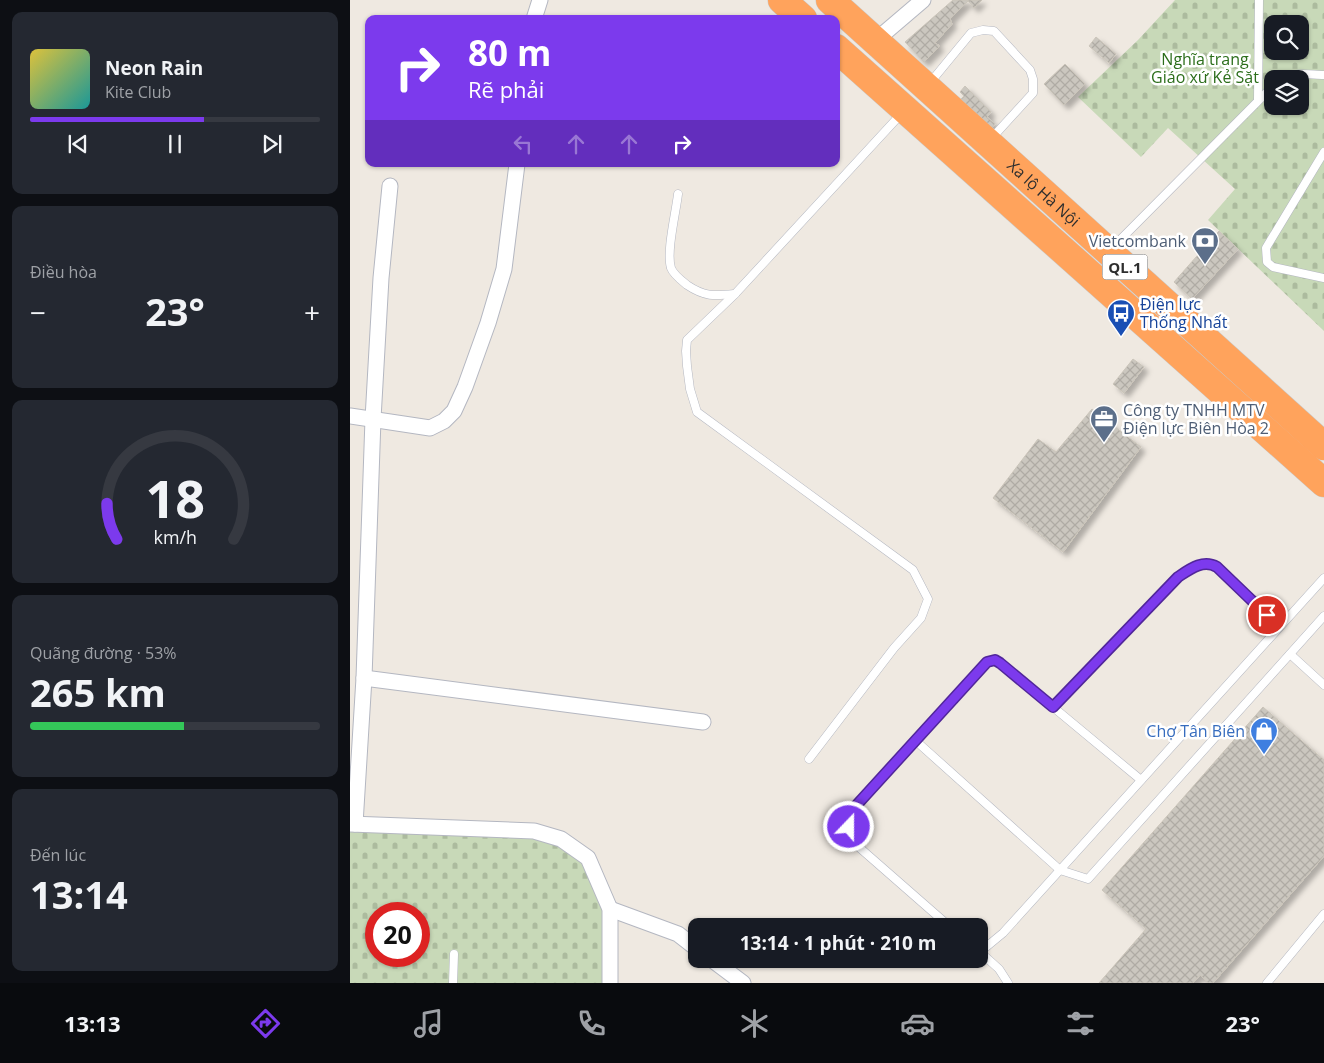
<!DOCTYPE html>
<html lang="vi">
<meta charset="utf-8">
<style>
:root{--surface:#171b24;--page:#242831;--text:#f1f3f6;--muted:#9ea1a6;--line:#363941;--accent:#7c3aed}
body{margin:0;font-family:"Open Sans",sans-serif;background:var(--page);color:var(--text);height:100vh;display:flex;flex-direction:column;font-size:19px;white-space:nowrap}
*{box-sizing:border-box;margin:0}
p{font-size:16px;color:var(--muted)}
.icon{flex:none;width:28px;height:28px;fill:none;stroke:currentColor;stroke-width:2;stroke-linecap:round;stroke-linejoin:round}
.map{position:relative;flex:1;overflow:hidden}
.details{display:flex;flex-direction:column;gap:12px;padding:12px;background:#0d0f14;width:350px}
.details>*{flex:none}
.banner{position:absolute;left:15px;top:15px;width:475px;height:152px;border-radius:10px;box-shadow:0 1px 4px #0004;background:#7c3aed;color:#fff;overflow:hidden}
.controls{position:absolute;left:914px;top:15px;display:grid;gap:10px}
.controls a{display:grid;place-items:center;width:45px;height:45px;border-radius:10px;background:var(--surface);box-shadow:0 1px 4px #0004;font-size:25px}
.speed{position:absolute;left:15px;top:902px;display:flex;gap:10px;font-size:25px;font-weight:700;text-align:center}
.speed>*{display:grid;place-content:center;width:65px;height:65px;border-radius:50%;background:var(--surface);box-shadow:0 1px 4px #0004;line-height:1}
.speed .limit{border:8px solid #d22;background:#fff;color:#111}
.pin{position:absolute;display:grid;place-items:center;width:42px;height:42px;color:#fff;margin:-21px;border:2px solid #fff;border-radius:50%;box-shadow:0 1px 5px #0007}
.me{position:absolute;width:55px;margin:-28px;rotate:22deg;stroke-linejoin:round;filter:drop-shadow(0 0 4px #0008)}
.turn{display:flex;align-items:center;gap:18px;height:105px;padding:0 20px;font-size:22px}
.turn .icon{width:65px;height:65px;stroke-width:2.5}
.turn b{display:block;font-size:35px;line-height:42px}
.lanes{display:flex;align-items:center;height:48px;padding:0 20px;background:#0003;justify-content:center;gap:25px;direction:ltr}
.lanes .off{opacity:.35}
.big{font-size:38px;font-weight:700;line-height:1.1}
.details .tile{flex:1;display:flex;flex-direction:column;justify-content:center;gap:8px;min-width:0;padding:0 18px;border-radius:10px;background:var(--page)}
.details .dial{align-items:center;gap:0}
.dial svg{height:130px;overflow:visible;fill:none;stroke:var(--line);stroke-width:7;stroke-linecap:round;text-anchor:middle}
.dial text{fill:var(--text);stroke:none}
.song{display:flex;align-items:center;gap:15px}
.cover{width:60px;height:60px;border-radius:8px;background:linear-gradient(135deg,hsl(50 70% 55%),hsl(180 70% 35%))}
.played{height:5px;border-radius:2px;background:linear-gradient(90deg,var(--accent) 60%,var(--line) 60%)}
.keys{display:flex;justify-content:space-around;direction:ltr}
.heat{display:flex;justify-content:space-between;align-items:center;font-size:28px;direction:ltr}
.charge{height:8px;border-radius:4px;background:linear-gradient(90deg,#34c759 53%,var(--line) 0)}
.trip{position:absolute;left:338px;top:918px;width:300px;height:50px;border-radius:10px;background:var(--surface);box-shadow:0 1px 4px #0004;font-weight:700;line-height:50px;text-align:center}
.tab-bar{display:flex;height:80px;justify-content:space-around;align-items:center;background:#090b0e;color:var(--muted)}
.tab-bar .icon{width:35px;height:35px}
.tab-bar .on{color:var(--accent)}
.tab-bar b{font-size:22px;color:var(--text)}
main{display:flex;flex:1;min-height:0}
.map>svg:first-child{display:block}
.cemetery{fill:url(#cemetery-stones);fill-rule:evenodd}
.building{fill:url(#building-cross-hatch);stroke:#cbc5ba;filter:url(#shadow)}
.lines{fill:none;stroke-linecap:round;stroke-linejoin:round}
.lane-casing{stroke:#b4b7c1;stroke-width:9}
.street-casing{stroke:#b4b7c1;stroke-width:17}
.highway-casing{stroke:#c9c9c9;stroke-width:29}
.lane{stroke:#fff;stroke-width:8}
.street{stroke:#fff;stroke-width:15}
.highway{stroke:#ffa35c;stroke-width:28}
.route-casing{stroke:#51269a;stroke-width:12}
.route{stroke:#7c3aed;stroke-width:9}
.labels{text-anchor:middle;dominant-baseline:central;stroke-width:5;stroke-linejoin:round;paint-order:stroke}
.shield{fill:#fff;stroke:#6d6d6d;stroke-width:1}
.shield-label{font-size:15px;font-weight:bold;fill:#2e2e2e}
.park-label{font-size:16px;fill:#2c6e1b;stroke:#fff}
.street-label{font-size:16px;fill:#2e2e2e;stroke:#fff}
.service-label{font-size:16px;fill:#4e5e75;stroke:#fff;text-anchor:end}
.transit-label{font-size:16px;fill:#164399;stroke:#fff;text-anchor:start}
.shop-label{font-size:16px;fill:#366cbe;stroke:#fff;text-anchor:end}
</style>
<main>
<section class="details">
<div class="tile">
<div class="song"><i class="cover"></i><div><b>Neon Rain</b><p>Kite Club</p></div></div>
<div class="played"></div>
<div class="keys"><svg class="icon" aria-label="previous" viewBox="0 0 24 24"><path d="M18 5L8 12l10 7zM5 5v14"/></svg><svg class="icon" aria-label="pause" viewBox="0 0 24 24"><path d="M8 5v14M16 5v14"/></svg><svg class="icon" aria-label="next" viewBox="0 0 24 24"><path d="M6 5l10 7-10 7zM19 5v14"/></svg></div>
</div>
<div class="tile"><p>Điều hòa</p>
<div class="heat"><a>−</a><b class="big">23°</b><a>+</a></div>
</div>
<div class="tile dial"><svg viewBox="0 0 100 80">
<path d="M14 69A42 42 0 1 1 86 69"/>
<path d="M14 69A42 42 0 0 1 8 47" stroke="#7c3aed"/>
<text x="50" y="56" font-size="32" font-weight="700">18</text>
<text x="50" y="72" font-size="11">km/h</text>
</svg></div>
<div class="tile"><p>Quãng đường · 53%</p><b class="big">265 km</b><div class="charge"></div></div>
<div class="tile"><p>Đến lúc</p><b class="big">13:14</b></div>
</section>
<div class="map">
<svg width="974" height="983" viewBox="0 0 974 983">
<defs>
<pattern id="cemetery-stones" width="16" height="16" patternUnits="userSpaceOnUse" patternTransform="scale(1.25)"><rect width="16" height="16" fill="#c8d9b8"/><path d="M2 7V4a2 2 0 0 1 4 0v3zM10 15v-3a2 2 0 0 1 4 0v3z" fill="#acbb9e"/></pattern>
<pattern id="building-cross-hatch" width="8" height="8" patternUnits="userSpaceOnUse" patternTransform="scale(1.25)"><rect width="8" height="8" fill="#cbc7bf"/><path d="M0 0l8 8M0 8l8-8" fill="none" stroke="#afaba4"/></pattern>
<filter id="shadow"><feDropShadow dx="4.5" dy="4.5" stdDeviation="2.5" flood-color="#0004"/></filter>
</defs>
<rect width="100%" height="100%" fill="#efe9e1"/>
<g class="cemetery">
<path d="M825 0H974V331L858 220 885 189 818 128 791 157 728 97 788 40ZM922 24H950V51H922ZM922 79H950V106H922Z"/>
<path d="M0 830 183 837 207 844 233 863 253 907V983H0ZM26 914H69V956H26Z"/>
</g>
<g class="building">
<polygon points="603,0 632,0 624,8 618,1 600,19 602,24 585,43 590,46 574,62 555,42"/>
<polygon points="746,37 766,54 759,63 739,46"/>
<polygon points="715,64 735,84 714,105 694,84"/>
<polygon points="615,86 641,112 637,117 645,124 640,130 608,102 614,96 610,92"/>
<polygon points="869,231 888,249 842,299 824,282"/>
<polygon points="783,359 794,367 774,393 763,384"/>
<polygon points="742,409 791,447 713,552 643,498 688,439 706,452"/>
<polygon points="913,707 974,760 974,856 863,983 858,983 850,975 843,983 749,983 796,929 752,890"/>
</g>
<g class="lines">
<g class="lane-casing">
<g id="lane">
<path d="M933 79C945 71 961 75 974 75"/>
<polyline points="579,84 621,33 633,30 644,31 680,70 683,79 683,93 641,139"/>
<polyline points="908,100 909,0"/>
<polyline points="974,152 916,248 917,262 923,267 974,278"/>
<path d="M328 194C326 212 316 252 321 268 323 274 332 281 337 285 355 297 364 296 385 294"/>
<polyline points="762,248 922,87"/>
<polyline points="940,654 974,685"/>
<path d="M703 707 828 577C840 568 853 559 867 567L929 627"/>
<polyline points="566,741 710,870 738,879 974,616"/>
<polyline points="459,759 544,648 571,618 578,599 563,570 347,412 340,389 337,366 336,351 337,340 385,294 552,113"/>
<path d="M599 926 503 842C499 829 498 822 503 809L637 662 645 660 650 663 791 780"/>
<polyline points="629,951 649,969 658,983"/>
<polyline points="630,952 653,933 974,578"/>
<polyline points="103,983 104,954"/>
<polyline points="917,983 974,914"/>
</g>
</g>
<g class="street-casing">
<g id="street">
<polyline points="184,19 190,0"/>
<polyline points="525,41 573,0"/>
<polyline points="0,416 80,428 94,421 104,411 115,387 138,323 154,269 167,164"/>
<polyline points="14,678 353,722"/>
<polyline points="0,824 184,831 211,839 238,858 260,909 260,983"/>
<polyline points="5,824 14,678 23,419 31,278 40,186"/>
<polyline points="260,909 328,934 346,948"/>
<polyline points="361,959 393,983"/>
</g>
</g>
<g class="highway-casing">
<g id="highway">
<polyline points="432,0 453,19"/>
<path id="s1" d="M480 0 974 446"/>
<polyline points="486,48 974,483"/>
</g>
</g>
<use href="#lane" class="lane"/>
<use href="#street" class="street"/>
<use href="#highway" class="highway"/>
</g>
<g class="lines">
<g class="route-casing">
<path id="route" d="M499 827 500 818 503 809 637 662 645 660 650 663 703 707 828 577C840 569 853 559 867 567L917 615"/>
</g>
<use href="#route" class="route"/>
</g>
<defs>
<g id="bank-pin" transform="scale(1.4375)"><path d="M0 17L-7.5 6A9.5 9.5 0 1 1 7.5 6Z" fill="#5c6f8a" stroke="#fff"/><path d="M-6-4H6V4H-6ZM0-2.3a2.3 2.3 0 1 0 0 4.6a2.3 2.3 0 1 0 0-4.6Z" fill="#fff"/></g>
<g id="bus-pin" transform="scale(1.4375)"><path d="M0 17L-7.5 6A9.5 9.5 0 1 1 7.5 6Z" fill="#1a4fb4" stroke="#fff"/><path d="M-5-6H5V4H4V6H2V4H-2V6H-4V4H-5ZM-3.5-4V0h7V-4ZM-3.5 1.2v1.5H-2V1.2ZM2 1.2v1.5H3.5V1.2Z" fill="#fff"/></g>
<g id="office-pin" transform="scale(1.4375)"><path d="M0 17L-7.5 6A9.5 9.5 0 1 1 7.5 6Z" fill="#5c6f8a" stroke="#fff"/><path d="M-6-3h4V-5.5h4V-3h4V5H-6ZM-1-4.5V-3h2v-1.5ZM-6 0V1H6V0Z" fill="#fff"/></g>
<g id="shop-pin" transform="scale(1.4375)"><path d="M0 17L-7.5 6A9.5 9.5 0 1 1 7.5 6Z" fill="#3f7fe0" stroke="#fff"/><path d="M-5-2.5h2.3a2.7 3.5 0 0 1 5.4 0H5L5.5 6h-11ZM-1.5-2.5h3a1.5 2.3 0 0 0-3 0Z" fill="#fff"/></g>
</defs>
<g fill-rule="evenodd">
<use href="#bank-pin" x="855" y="241"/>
<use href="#bus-pin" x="771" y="313"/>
<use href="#office-pin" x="754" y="419"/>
<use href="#shop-pin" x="914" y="731"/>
</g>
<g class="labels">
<rect class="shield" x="752.5" y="254.5" width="45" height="25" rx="4"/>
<g class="shield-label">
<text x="775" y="267">QL.1</text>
</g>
<g class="park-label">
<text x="855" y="59">Nghĩa trang<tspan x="855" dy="18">Giáo xứ Kẻ Sặt</tspan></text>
</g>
<g class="street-label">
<text stroke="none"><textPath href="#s1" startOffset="288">Xa lộ Hà Nội</textPath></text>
</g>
<g class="service-label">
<text x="836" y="241">Vietcombank</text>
<text x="773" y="410" text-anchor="start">Công ty TNHH MTV<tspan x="773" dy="18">Điện lực Biên Hòa 2</tspan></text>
</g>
<g class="transit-label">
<text x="790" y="304">Điện lực<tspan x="790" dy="18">Thống Nhất</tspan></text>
</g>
<g class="shop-label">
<text x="895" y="731">Chợ Tân Biên</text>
</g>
</g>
</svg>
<div class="controls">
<a><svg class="icon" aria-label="search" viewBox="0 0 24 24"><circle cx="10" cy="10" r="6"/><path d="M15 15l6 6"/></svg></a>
<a><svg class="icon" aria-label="layers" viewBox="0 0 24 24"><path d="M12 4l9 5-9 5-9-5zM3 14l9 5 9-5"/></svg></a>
</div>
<div class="speed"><div class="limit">20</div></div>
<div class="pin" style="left:917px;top:615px;background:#d93025"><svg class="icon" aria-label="arrive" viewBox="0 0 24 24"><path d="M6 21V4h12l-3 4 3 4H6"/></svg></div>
<svg class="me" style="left:499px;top:827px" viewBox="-20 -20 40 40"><circle r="17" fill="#7c3aed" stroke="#fff" stroke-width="3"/><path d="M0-11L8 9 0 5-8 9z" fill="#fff"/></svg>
<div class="trip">13:14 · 1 phút · 210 m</div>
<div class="banner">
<div class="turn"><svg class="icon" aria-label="right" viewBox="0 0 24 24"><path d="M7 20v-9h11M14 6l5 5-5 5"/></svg><div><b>80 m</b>Rẽ phải</div></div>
<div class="lanes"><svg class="icon off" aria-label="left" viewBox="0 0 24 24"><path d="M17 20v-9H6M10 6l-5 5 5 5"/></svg><svg class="icon off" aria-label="ahead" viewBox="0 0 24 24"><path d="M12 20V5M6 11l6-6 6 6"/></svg><svg class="icon off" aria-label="ahead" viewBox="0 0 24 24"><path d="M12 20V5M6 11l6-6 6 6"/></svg><svg class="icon" aria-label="right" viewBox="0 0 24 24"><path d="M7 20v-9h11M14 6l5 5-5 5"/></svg></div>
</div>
</div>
</main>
<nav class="tab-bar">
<b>13:13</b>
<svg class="icon on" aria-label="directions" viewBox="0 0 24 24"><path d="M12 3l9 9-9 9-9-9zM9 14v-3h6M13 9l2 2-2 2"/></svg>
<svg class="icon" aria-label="music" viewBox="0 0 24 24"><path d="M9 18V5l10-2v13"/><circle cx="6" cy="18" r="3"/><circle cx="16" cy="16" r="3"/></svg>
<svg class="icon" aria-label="phone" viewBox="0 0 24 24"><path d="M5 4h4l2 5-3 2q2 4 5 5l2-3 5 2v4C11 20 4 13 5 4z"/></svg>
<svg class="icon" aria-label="climate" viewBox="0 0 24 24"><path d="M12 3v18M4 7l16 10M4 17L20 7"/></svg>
<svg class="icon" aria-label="car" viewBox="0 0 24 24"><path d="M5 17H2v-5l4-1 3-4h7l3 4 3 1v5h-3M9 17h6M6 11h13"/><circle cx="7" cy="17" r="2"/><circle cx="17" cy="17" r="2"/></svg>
<svg class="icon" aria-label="filters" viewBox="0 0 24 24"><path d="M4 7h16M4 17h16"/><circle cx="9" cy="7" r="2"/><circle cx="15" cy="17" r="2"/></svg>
<b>23°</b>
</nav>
